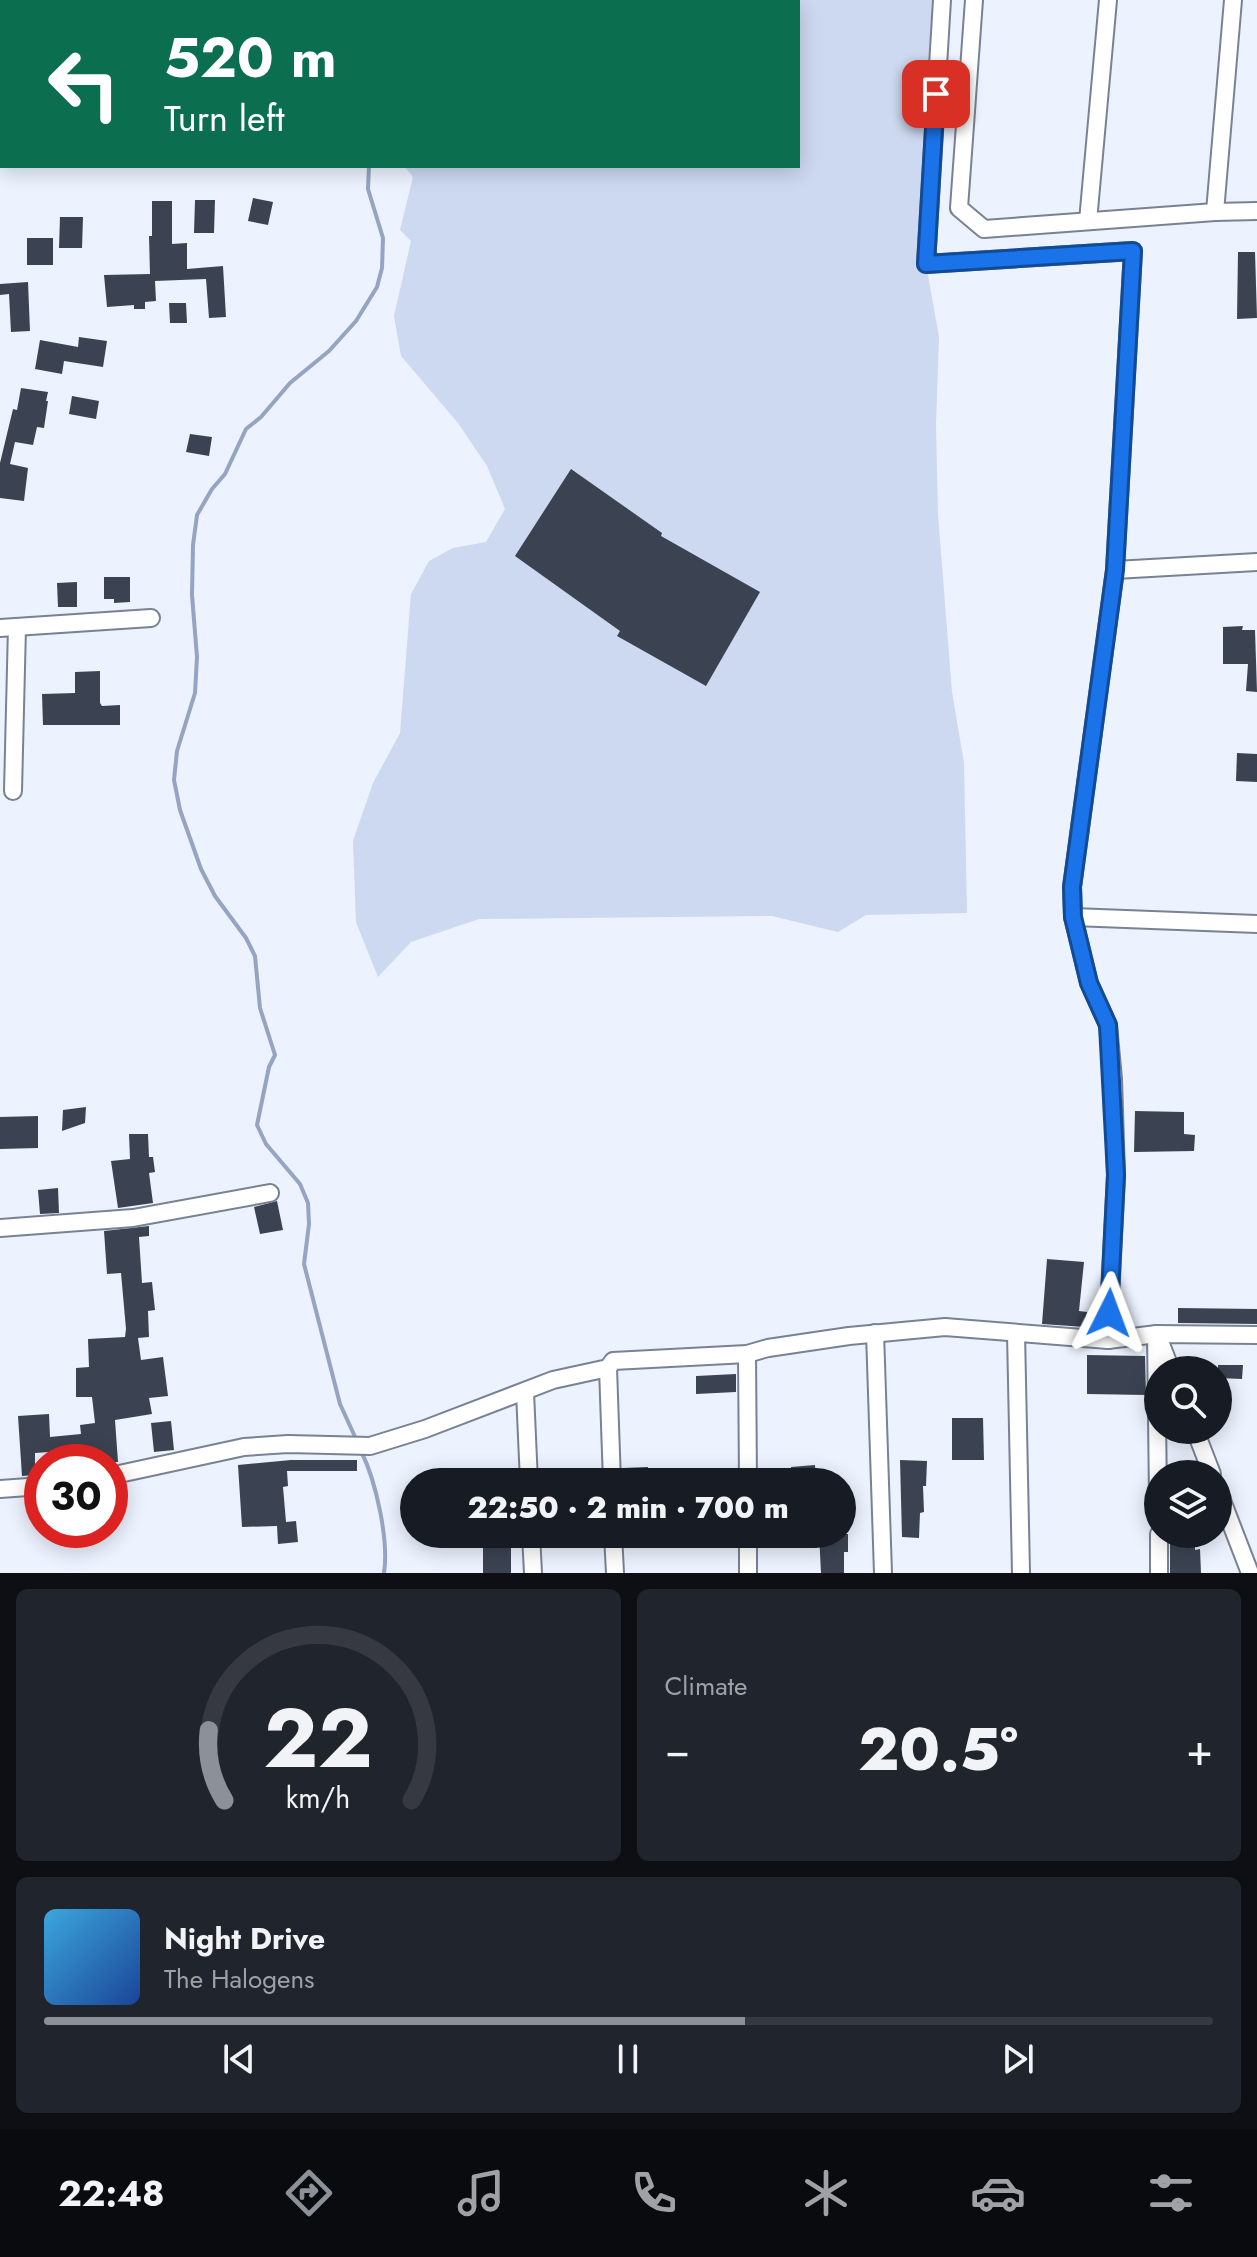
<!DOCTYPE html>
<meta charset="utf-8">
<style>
:root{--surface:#171b24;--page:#20242c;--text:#f1f3f6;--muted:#9ea1a6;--line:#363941;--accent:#8c9099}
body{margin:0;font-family:Jost,sans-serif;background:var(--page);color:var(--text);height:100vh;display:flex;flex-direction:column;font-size:30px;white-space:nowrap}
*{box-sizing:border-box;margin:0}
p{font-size:26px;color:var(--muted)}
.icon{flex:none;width:44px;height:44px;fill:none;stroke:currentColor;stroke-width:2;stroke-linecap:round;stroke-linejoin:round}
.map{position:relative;height:1573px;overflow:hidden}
.details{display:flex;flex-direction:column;gap:16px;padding:16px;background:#0d0f14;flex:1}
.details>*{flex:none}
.banner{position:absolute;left:0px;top:0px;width:800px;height:168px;box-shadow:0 4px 20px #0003;background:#0b6e4f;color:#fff;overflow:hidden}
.buttons{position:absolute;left:1144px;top:1356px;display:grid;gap:16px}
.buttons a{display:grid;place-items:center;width:88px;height:88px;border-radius:50%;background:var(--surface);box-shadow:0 4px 20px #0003;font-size:40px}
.speed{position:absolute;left:24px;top:1444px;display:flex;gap:16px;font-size:40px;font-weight:700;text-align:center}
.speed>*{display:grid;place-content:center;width:104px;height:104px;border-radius:50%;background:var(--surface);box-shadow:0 4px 20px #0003;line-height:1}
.speed .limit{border:12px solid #d22;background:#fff;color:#111}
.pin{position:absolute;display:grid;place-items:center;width:68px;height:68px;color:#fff;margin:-34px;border-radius:16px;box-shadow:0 4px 12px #0006}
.me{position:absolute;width:88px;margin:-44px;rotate:3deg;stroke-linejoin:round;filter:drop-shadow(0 0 6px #0008)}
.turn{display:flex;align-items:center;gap:28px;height:168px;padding:0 32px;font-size:36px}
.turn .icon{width:104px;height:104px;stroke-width:2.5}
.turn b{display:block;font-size:56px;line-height:68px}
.big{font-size:60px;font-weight:800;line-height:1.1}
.details .tile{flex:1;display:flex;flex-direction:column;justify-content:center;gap:12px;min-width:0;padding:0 28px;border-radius:12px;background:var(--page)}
.details .dial{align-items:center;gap:0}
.dial svg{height:208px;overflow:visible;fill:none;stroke:var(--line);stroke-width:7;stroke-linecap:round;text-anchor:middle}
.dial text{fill:var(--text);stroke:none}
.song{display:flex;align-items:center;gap:24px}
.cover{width:96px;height:96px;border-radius:12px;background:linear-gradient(135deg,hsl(200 70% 55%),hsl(220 70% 35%))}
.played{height:8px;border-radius:4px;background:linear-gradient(90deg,var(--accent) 60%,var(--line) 60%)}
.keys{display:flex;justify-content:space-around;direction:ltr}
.heat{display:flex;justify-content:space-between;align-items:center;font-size:44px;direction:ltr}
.details .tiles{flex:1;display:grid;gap:16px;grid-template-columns:1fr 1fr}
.tile:last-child{grid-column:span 2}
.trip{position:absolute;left:400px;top:1468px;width:456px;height:80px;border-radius:40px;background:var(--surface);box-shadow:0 4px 20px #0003;font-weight:800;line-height:80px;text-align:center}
.dock{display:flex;height:128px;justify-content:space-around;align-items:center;background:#090b0e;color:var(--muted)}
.dock .icon{width:56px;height:56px}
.dock .current{color:var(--accent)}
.dock b{font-size:36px;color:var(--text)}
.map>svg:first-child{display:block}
.green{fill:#cdd9f0}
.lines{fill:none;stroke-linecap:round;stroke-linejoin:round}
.stream{stroke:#94a4c2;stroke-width:4}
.building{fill:#3b4352}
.minor-casing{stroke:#788293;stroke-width:20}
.minor{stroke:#fff;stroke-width:16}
.route-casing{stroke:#114b97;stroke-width:20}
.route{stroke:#1a73e8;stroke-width:14}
</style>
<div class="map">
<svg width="1257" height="1573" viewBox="0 0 1257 1573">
<rect width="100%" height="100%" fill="#ecf2fe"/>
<polygon class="green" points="425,0 942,0 926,264 939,337 936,424 938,515 952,692 964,763 967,913 866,915 838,932 772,916 479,919 411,942 378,977 356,922 353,841 373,783 400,733 411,594 429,561 453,548 486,542 505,509 487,466 458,423 401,356 394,316 411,241 400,230 413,177 404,166 798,166 798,2 425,2"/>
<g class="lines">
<g class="stream">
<polyline points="357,0 357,2"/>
<polyline points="356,1439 340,1404 304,1264 309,1224 308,1203 300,1184 266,1144 257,1125 269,1067 275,1055 260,1008 255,956 246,938 215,896 201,869 180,810 174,780 177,751 195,693 197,657 192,595 193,545 197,515 212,489 225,474 246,429 261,417 290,383 329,351 356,321 377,287 382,268 383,238 368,189 369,166"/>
<path d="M361 1451C376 1481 389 1540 384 1573"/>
</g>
</g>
<g class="building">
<polygon points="253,198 273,202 268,225 248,221"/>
<polygon points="195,200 215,200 214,233 194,233"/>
<polygon points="152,201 172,201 172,244 187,243 187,269 223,266 226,317 209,318 206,279 155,281 156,301 145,302 145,309 134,309 134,305 107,307 104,275 150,274 149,236 152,236"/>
<polygon points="60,217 83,217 82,248 59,248"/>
<rect x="27" y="238" width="26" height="27"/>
<polygon points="1238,252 1255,252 1257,318 1237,319"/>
<polygon points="28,282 30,331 11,332 9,294 0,295 0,284"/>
<polygon points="169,303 186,303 187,323 170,323"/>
<polygon points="79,337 107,341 103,367 64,361 62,374 35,369 40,340 78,347"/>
<polygon points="21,388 48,392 46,401 48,401 44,428 37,427 33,445 15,442 10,464 28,468 24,501 0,498 0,463 13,409 17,410"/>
<polygon points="72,396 99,401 96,419 69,414"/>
<polygon points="190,434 212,437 209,456 186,452"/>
<polygon points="571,469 662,533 661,536 760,592 706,686 617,636 620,631 515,556"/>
<polygon points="104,577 130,577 130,602 114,603 114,599 104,599"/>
<polygon points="77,582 77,607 58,607 57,583"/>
<polygon points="1243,626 1242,630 1255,630 1257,692 1246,691 1248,664 1223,664 1223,627"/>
<polygon points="100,671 100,703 102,706 120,705 120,725 43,725 42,694 75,693 75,672"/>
<polygon points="1237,753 1257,754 1257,782 1236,781"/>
<polygon points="86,1107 85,1123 62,1131 63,1110"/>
<polygon points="1135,1111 1184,1112 1184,1134 1195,1135 1194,1151 1134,1152"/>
<polygon points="38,1116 38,1148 0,1149 0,1117"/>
<polygon points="129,1134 148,1134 149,1157 153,1157 155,1172 149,1173 153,1203 118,1208 111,1161 130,1159"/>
<polygon points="58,1188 59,1213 40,1214 38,1190"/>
<polygon points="277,1201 283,1230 260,1234 254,1207"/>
<polygon points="149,1226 149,1236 139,1237 142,1283 152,1282 155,1310 148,1311 149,1337 138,1338 141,1360 163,1357 168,1396 149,1398 152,1414 115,1420 118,1462 64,1462 63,1451 35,1453 35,1475 22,1476 18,1416 49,1414 50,1437 81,1434 80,1425 95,1423 92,1397 76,1397 76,1368 89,1367 88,1339 125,1337 126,1329 121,1273 107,1274 104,1231"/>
<polygon points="1047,1259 1084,1262 1079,1311 1087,1312 1085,1327 1042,1324"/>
<polygon points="1178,1308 1257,1309 1257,1324 1178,1323"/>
<polygon points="1087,1355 1145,1356 1146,1395 1087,1394"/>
<polygon points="1218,1365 1243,1365 1242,1379 1218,1378"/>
<polygon points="736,1374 736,1392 696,1394 696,1376"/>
<polygon points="952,1418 983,1418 984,1460 952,1460"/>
<polygon points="171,1421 174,1450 154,1452 151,1423"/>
<polygon points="291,1460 357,1460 357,1471 287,1471 288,1486 283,1487 286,1522 296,1521 298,1542 278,1544 277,1526 242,1527 238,1465"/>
<polygon points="900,1460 927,1461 926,1486 923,1486 924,1512 920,1513 919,1538 902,1537"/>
<polygon points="815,1465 816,1482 792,1482 791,1467"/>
<polygon points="648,1467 648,1482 623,1482 623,1468"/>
<polygon points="819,1534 848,1534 848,1552 844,1552 844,1573 821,1573"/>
<polygon points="1170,1534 1195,1534 1195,1550 1200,1549 1201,1573 1170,1573"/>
<polygon points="511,1545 511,1573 483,1573 483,1546"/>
</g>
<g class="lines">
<g class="minor-casing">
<g id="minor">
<polyline points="942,0 926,264 1133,251 1115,570 1072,887 1073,917 1089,983 1108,1025 1113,1079 1116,1175 1108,1340"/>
<polyline points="974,0 959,208 984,229 1215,212 1257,211"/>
<polyline points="0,73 2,73"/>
<polyline points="1215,212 1233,0"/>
<polyline points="1088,221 1108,0"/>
<polyline points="1115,570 1257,562"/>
<polyline points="0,628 151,618"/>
<polyline points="13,791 17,627"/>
<polyline points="1073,917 1257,924"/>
<polyline points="0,1228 133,1218 270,1193"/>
<polyline points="875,1333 883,1573"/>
<polyline points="1016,1333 1021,1573"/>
<polyline points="1156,1334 1158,1498"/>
<polyline points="1159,1339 1171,1370"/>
<polyline points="747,1354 748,1482"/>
<polyline points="608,1368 612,1482"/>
<polyline points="525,1392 529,1482"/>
<polyline points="1195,1430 1212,1474"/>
<polyline points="110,1476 244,1447 288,1444 370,1446 425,1429 553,1380 608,1368 613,1361 747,1354 768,1348 849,1336 945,1327 1108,1340 1157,1334 1257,1335"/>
<polyline points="0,1489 42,1486"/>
<polyline points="1218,1490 1250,1573"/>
<polyline points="531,1534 533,1573"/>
<polyline points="613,1534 615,1573"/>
<polyline points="1159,1534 1159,1573"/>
<polyline points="748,1573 748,1534"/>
</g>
</g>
<use href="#minor" class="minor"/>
</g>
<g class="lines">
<g class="route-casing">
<polyline id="route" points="936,94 926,264 1133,251 1115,570 1072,887 1073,917 1089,983 1108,1025 1116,1175 1109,1313"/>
</g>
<use href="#route" class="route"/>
</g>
</svg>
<div class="buttons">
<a><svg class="icon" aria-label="search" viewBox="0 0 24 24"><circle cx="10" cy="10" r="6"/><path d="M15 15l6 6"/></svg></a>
<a><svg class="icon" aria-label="layers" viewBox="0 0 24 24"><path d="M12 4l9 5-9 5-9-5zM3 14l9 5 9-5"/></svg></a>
</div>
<div class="speed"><div class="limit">30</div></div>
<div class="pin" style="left:936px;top:94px;background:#d93025"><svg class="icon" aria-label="arrive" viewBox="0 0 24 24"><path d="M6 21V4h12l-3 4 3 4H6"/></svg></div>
<svg class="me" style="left:1109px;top:1313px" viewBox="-20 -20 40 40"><path d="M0-17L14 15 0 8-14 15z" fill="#1a73e8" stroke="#fff" stroke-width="4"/></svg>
<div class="trip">22:50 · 2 min · 700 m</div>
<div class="banner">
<div class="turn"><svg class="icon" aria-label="left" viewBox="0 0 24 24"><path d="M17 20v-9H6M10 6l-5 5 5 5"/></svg><div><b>520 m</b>Turn left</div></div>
</div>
</div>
<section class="details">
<div class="tiles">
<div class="tile dial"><svg viewBox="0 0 100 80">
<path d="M14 69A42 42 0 1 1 86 69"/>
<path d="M14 69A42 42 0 0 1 8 42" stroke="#8c9099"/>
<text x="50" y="56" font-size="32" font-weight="700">22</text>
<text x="50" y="72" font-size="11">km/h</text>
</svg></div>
<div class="tile"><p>Climate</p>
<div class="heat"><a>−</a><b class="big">20.5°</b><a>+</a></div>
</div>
<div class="tile">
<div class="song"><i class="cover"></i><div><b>Night Drive</b><p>The Halogens</p></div></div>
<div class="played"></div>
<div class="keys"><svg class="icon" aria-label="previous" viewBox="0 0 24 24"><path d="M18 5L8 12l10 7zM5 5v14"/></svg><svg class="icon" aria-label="pause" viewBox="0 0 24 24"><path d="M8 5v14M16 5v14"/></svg><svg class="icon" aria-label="next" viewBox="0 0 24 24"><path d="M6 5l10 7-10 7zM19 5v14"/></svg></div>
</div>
</div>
</section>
<nav class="dock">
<b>22:48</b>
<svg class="icon current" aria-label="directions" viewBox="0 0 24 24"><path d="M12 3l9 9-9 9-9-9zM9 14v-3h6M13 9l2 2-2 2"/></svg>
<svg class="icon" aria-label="music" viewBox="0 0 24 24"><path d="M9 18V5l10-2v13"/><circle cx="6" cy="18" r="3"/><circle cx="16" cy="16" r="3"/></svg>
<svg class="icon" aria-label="phone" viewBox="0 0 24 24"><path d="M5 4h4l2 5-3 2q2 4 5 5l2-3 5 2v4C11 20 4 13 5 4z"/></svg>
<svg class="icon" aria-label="climate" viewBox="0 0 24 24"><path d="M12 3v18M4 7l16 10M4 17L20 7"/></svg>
<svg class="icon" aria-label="car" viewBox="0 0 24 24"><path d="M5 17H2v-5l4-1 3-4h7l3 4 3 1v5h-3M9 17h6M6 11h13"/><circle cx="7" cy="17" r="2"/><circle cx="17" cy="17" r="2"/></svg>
<svg class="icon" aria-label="filters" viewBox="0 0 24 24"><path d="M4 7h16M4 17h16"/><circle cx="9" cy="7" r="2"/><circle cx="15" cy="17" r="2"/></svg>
</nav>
